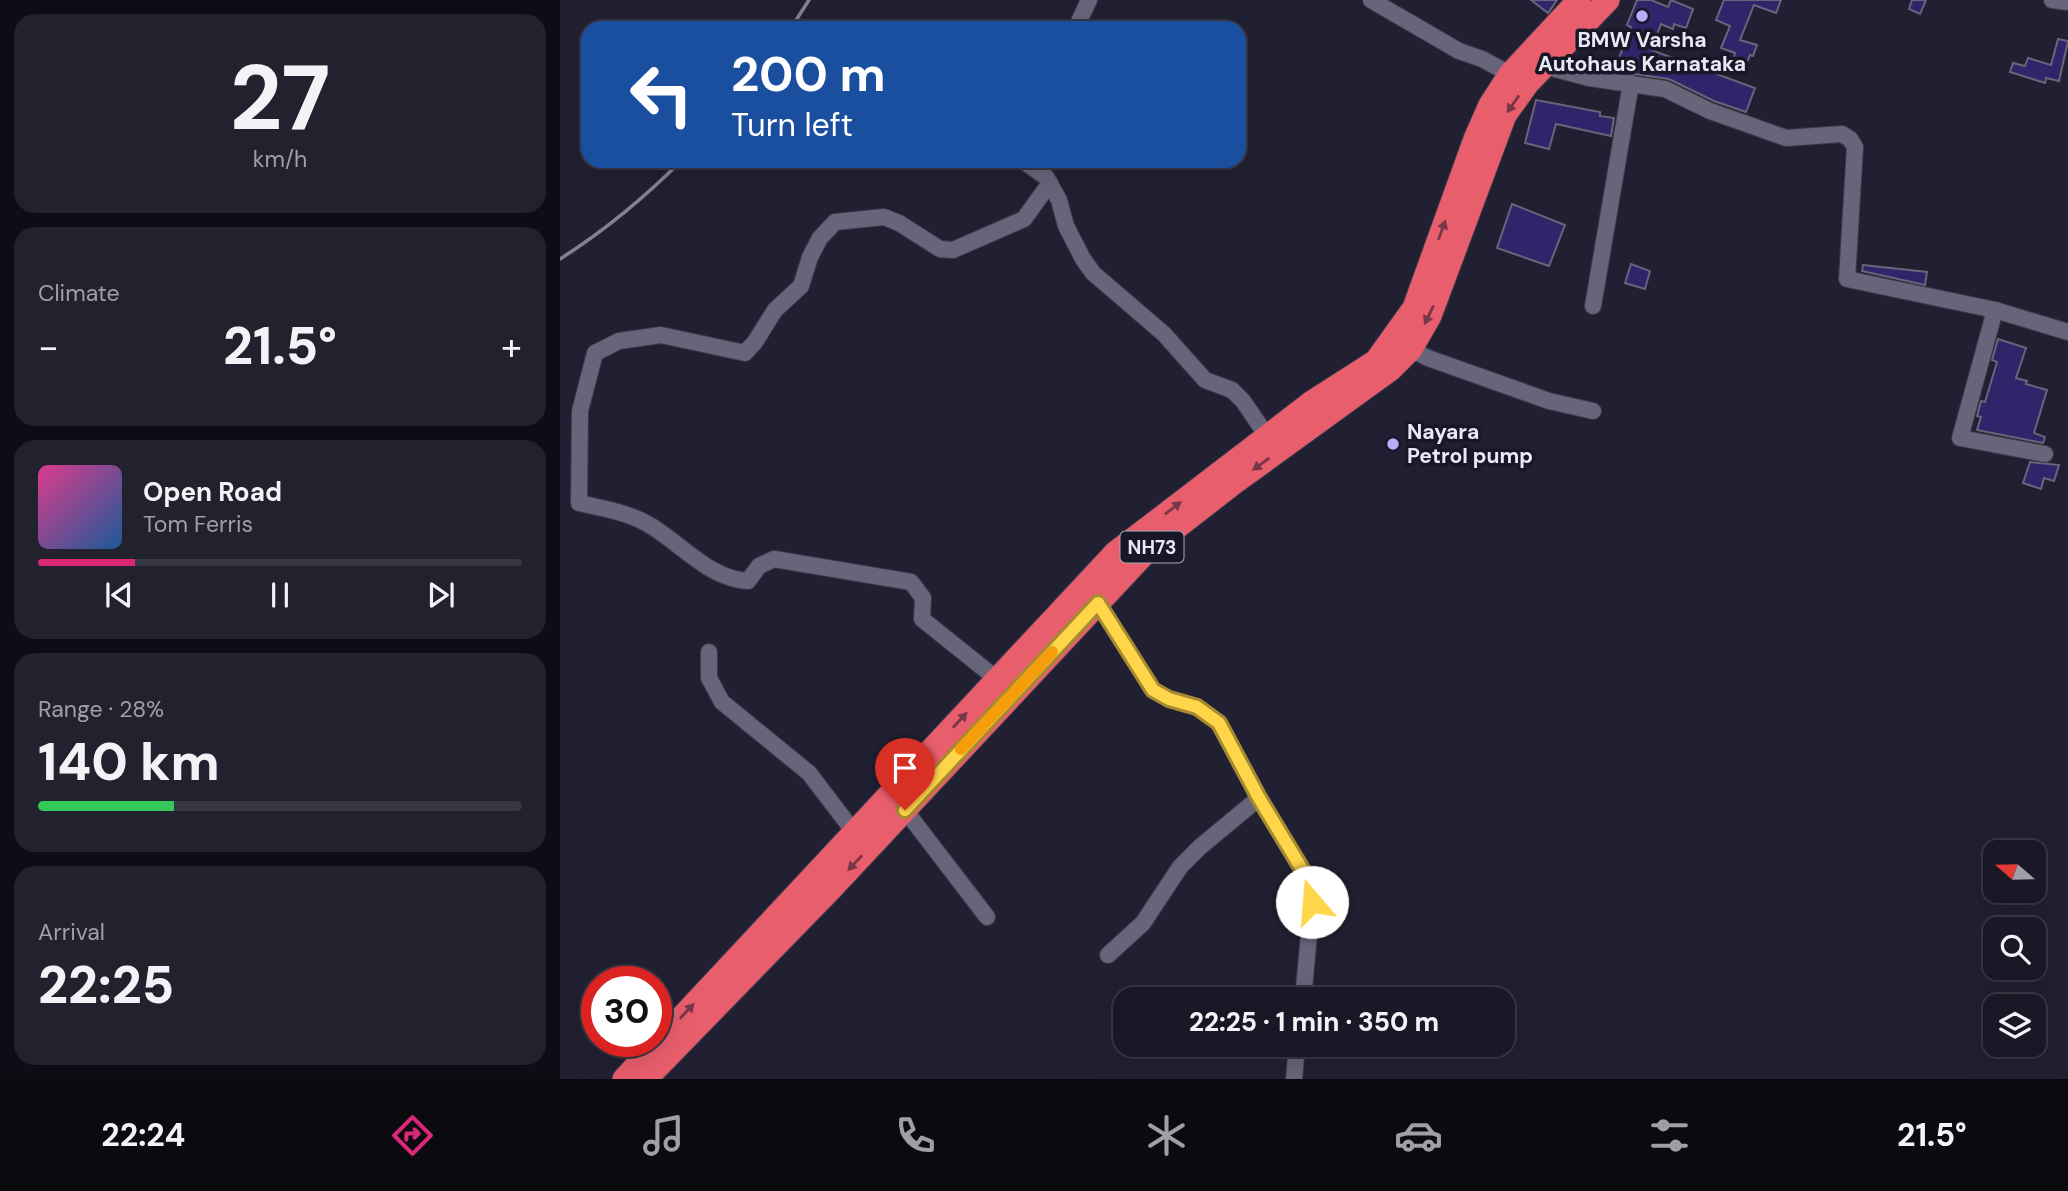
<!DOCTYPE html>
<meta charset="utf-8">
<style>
:root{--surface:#191826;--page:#22212e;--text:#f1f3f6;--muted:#9fa0a7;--line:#373743;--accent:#db2777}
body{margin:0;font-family:"DM Sans",sans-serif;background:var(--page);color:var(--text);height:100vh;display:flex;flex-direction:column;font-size:26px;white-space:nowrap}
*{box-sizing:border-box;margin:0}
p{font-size:23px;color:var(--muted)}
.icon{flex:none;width:38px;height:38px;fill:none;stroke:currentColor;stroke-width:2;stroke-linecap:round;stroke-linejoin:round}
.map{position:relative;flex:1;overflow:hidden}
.details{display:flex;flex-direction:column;gap:14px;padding:14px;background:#0e0d15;width:560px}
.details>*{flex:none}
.top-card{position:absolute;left:21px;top:21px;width:665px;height:147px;border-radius:21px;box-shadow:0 7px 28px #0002,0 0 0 2px var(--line);background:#1a4fa0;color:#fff;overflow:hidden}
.needle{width:46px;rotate:290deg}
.controls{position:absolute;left:1423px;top:840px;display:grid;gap:14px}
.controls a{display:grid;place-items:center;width:63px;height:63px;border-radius:14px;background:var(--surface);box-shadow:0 7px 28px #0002,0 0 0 2px var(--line);font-size:35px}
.speed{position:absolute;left:21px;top:966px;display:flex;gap:14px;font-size:35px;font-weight:700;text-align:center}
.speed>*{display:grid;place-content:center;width:91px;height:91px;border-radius:50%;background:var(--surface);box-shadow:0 7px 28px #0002,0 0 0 2px var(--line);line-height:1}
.speed .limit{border:10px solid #d22;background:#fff;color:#111}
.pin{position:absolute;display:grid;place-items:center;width:60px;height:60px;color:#fff;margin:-72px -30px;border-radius:50% 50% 50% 0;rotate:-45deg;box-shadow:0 0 7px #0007}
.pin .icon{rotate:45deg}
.me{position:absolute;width:77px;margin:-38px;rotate:342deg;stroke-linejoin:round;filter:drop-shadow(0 0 5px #0008)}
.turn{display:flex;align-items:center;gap:24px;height:147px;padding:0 35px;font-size:32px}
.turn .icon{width:91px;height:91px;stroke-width:2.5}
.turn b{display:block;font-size:49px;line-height:60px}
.big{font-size:52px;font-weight:800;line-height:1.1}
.details .card{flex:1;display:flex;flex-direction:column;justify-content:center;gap:10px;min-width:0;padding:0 24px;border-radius:21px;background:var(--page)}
.details .dial{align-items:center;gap:0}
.dial b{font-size:91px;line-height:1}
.song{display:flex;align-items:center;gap:21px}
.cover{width:84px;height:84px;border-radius:10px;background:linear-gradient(135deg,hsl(330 70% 55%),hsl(210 70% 35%))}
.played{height:7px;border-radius:4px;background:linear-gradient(90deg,var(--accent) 20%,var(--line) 20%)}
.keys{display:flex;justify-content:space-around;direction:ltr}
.heat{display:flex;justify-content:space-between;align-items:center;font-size:38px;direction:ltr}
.charge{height:10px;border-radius:5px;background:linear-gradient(90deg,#34c759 28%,var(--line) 0)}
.trip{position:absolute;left:553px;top:987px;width:402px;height:70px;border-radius:21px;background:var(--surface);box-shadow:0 7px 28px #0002,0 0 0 2px var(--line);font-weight:800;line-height:70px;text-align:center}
.tabs{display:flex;height:112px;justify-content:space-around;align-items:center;background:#0a0a0f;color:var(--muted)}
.tabs .icon{width:49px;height:49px}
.tabs .current{color:var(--accent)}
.tabs b{font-size:32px;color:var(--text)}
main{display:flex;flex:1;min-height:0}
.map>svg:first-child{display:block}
.building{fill:#32246a;stroke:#66657a;stroke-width:2}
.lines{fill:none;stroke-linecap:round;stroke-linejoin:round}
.minor-casing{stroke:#3c3a49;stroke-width:18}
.highway-casing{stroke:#3c3a49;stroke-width:25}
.minor{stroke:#66657a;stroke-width:16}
.highway{stroke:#e95e6d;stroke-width:23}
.rail{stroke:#818190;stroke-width:3.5}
.oneway{fill:#763746}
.route-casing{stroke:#a68a30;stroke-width:18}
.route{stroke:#ffd54a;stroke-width:12}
.slow{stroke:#f59e0b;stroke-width:12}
.poi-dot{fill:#baaaf7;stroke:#181727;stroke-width:2.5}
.labels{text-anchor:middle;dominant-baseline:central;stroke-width:7;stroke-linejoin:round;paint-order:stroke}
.shield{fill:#181727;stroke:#aaaab7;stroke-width:2}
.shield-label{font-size:19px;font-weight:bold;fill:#e9e9f5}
.poi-label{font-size:21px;font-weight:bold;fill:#e9e9f5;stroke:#181727}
</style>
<main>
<section class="details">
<div class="card dial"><b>27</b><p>km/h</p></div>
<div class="card"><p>Climate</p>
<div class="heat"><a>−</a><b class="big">21.5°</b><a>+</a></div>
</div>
<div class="card">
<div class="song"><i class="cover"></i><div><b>Open Road</b><p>Tom Ferris</p></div></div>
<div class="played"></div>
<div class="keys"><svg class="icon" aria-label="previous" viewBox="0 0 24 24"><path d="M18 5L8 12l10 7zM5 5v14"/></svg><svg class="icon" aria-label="pause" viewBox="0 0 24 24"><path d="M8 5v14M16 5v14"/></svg><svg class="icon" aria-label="next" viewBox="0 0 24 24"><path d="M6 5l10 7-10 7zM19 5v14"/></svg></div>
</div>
<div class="card"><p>Range · 28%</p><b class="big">140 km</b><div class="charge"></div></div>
<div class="card"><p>Arrival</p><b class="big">22:25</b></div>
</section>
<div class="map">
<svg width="1508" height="1079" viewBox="0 0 1508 1079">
<rect width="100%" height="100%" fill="#212032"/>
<g class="building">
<polygon points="971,0 997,0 988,13"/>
<polygon points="1077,0 1091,0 1108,7 1111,0 1133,9 1126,28 1114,24 1113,29 1101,24 1091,50 1195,88 1186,112 1154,101 1109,79 1054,71 1071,27 1067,25"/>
<polygon points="1164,0 1221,0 1216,13 1194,5 1180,40 1197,45 1193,56 1190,55 1186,65 1173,60 1175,53 1161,48 1170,26 1156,20"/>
<polygon points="1352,0 1366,0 1360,14 1349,9"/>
<polygon points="1498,39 1508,41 1499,81 1486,78 1485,83 1450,72 1453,63 1465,66 1468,58 1491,65"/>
<polygon points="976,100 1040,112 1040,116 1054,118 1051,136 996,124 989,149 965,143"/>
<polygon points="952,204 1005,225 989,266 937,248"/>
<polygon points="1071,264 1090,271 1085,289 1065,283"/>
<polygon points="1303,265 1367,272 1365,285 1302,271"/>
<polygon points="1438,339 1466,348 1456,378 1467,381 1466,384 1487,390 1474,433 1485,437 1483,443 1417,430 1421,417 1417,416 1421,401 1425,402 1437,362 1432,360"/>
<polygon points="1470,462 1499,465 1494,481 1484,478 1481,489 1463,483"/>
</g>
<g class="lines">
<g class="minor-casing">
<g id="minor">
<polyline points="811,0 899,51 922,59 950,74"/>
<polyline points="1492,0 1508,2"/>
<polyline points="516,28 529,0"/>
<polyline points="984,66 1029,78 1105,89 1150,111 1226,138 1282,134 1290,139 1295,147 1287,279 1435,310 1508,332"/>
<polyline points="463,161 486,177 499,200 506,226 523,259 533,273 604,334 645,380 672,390 683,401 707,436"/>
<polyline points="1033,306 1071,83"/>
<polyline points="1435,310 1400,438 1485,454"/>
<polyline points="851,349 868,358 989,401 1033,411"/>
<polyline points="538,603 593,690 609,699 637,707 659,723 699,798 748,879 752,902 743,999"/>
<polyline points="149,652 149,678 162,702 249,773 294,832"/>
<path d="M438 680 362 619 363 598 351 582 214 559 199 566 188 581C148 579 119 541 86 523 66 512 41 508 19 503L20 411 35 353 59 341 101 335 185 353 195 342 215 310 241 286 250 257 260 238 275 222 324 217 339 223 380 249 393 250 464 219 490 183"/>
<polyline points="345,810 427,917"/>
<polyline points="548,955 583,923 620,867 640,847 699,798"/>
<polyline points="734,1079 737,1045"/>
</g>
</g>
<g class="highway-casing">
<g id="highway">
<polyline points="64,1079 555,553 752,402 816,361 854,308 915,139 930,105 950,74 1019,0"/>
<polyline points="86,1079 271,889 589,549 674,483 830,370 851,349 870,316 945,115 968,83 1048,0"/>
</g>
</g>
<use href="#minor" class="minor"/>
<use href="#highway" class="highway"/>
<g class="rail">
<polyline points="231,28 249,0"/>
<path d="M0 259C44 231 84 198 121 161"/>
</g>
</g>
<defs><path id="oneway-solid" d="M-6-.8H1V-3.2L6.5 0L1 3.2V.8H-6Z" transform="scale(1.75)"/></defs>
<g class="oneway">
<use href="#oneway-solid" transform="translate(953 104) rotate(125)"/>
<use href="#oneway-solid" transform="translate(882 230) rotate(-70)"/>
<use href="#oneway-solid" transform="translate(869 315) rotate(116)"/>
<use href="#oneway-solid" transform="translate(701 464) rotate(144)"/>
<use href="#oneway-solid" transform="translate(613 508) rotate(-38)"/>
<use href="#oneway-solid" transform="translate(400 720) rotate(-47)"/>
<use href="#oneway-solid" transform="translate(295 863) rotate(133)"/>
<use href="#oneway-solid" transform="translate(127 1011) rotate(-47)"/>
</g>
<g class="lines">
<g class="route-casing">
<polyline id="route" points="345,810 538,603 593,690 609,699 637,707 659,723 699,798 748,879 752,902"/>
</g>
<use href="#route" class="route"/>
<polyline class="slow" points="401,749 492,652"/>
</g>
<g class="poi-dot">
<circle cx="1082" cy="16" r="7"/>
<circle cx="833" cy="444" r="7"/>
</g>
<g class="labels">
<rect class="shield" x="560.5" y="531.5" width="63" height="31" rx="5"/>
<g class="shield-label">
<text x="592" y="547">NH73</text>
</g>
<g class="poi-label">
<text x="1082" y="40">BMW Varsha<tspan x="1082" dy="24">Autohaus Karnataka</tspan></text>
<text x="847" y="432" text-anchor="start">Nayara<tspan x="847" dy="24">Petrol pump</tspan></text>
</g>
</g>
</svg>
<div class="controls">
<a><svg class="needle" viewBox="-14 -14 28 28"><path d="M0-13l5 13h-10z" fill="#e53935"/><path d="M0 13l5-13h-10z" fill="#9fa0a7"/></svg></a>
<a><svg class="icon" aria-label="search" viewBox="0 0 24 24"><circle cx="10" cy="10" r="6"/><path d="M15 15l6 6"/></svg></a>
<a><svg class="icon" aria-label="layers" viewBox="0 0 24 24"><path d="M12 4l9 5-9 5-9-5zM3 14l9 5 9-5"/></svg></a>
</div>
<div class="speed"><div class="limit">30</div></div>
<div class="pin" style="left:345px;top:810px;background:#d93025"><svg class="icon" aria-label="arrive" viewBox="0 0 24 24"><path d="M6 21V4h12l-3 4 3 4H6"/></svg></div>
<svg class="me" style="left:752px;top:902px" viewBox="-20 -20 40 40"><circle r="19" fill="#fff"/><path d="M0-13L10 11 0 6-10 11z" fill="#ffd54a"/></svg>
<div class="trip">22:25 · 1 min · 350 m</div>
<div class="top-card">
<div class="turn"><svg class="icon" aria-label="left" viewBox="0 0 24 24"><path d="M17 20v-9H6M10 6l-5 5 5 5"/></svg><div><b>200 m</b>Turn left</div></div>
</div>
</div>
</main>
<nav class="tabs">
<b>22:24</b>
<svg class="icon current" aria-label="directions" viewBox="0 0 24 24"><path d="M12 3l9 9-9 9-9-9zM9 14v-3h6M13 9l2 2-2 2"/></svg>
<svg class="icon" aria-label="music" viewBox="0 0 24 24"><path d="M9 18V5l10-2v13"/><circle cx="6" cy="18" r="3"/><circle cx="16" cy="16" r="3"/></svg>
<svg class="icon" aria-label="phone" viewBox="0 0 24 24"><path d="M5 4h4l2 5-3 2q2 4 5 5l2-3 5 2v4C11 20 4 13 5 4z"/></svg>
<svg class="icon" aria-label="climate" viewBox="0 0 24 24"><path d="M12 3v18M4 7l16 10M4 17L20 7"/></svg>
<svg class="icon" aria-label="car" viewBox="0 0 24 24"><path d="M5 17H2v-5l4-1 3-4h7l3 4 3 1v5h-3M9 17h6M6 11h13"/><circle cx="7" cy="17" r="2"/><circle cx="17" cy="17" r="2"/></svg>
<svg class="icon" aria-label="filters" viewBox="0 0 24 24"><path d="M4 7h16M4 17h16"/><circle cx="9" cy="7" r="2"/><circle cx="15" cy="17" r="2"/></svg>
<b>21.5°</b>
</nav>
